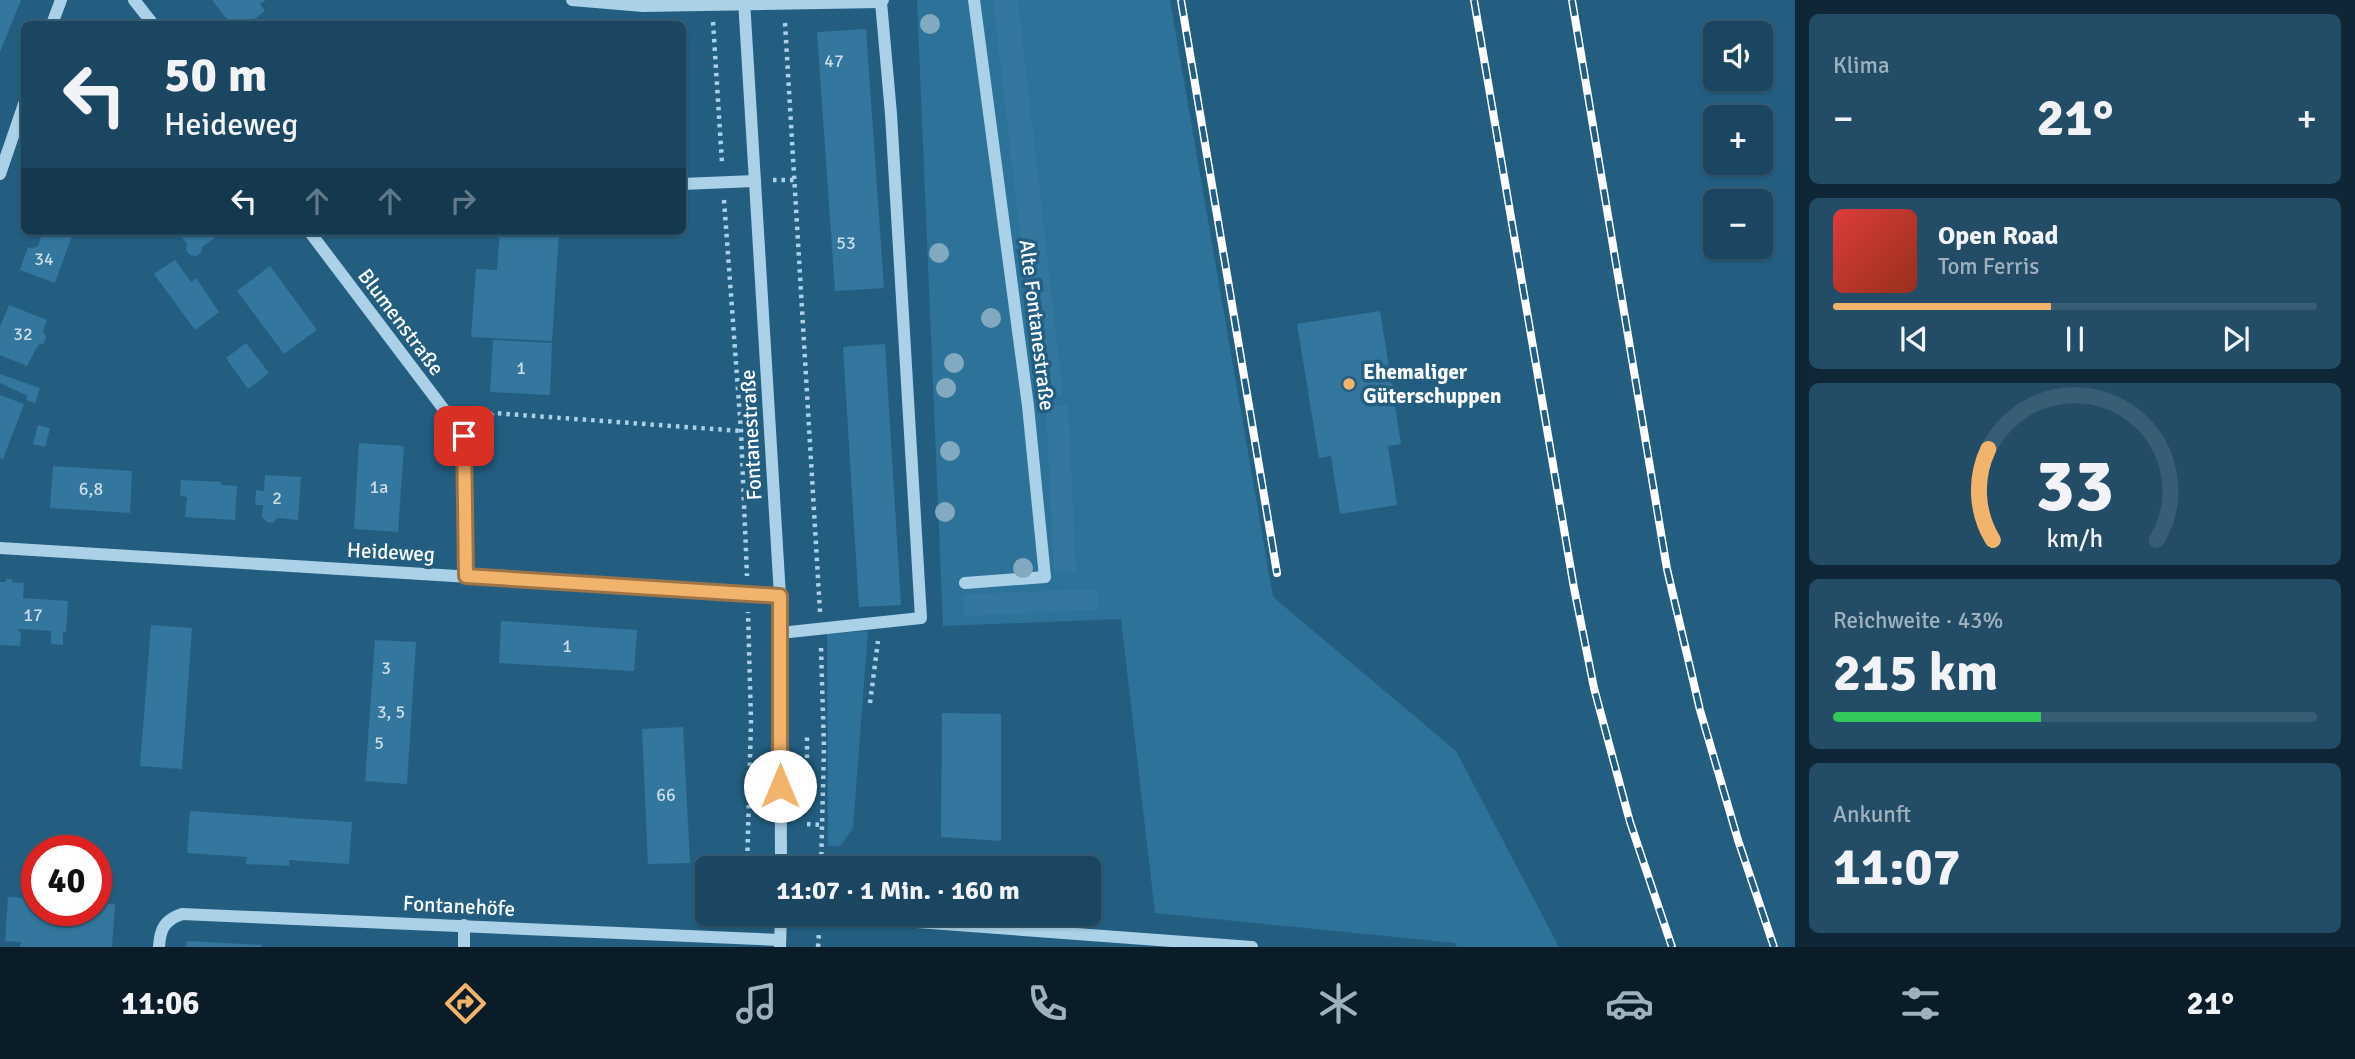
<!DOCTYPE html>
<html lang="de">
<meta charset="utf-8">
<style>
:root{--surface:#1a4661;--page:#234d67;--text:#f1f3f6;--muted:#9fb1bd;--line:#385e76;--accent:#f2b36d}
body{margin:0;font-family:Signika,sans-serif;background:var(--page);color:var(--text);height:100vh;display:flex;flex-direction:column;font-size:26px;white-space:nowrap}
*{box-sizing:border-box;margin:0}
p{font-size:23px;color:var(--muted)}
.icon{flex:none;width:38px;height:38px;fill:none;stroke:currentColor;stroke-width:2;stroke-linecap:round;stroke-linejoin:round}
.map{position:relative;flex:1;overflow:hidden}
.side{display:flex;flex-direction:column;gap:14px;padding:14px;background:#0e2635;width:560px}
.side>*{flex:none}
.banner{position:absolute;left:21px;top:21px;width:665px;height:214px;border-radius:10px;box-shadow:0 2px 5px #0004,0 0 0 2px var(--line);background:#1a4661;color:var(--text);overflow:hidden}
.controls{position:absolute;left:1703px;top:21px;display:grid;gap:14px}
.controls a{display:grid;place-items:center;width:70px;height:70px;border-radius:10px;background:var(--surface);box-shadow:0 2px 5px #0004,0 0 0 2px var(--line);font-size:35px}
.speed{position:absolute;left:21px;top:835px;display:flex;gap:14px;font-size:35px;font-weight:700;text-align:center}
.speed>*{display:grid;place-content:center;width:91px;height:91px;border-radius:50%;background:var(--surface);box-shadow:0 2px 5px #0004,0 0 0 2px var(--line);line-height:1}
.speed .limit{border:10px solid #d22;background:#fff;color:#111}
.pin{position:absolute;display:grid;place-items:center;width:60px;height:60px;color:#fff;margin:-30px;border-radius:14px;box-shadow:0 4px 10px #0006}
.me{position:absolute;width:77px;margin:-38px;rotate:0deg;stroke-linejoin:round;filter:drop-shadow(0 0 5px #0008)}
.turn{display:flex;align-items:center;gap:24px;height:147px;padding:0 28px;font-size:32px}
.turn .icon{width:91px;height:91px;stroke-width:2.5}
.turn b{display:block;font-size:49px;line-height:60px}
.lanes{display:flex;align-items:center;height:66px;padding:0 28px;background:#0003;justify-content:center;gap:35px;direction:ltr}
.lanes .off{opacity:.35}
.big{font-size:52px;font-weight:700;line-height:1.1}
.side .card{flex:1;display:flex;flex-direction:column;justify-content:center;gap:10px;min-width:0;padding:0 24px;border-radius:10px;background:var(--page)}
.side .dial{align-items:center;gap:0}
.dial svg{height:182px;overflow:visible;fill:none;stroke:var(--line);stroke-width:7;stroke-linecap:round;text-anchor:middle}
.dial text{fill:var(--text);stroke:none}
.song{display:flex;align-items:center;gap:21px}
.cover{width:84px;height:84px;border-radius:10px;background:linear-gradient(135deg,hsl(0 70% 55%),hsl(10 70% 35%))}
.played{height:7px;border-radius:4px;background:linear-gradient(90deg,var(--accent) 45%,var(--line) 45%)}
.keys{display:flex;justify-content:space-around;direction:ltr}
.heat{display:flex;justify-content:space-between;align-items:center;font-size:38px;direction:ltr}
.charge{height:10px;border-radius:5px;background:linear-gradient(90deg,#34c759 43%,var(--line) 0)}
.trip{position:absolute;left:695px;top:856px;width:406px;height:70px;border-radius:10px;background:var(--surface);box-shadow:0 2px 5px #0004,0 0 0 2px var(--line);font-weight:700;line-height:70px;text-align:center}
.dock{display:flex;height:112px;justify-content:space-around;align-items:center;background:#0a1c27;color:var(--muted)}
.dock .icon{width:49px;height:49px}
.dock .active{color:var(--accent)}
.dock b{font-size:32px;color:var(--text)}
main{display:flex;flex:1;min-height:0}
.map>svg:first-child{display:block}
.green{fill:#2d7299}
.building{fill:#33779e}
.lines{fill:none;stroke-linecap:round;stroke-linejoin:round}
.path{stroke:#aad1e7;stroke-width:4.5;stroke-dasharray:3.5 5;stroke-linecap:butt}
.minor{stroke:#aad1e7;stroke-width:12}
.rail-casing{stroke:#fff;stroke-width:8}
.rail{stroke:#235e81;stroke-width:5;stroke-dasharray:16;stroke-linecap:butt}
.tree{fill:#81aac1}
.route-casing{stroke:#9d7447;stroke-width:18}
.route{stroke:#f2b36d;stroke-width:12}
.poi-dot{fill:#f2b36d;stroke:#235e81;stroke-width:2.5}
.labels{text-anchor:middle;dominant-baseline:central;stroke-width:7;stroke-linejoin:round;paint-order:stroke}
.number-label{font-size:18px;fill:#ccdde7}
.street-label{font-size:21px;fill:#fff;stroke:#235e81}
.poi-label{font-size:21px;font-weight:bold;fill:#fff;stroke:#235e81;text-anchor:start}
</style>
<main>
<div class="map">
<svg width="1795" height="947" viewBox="0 0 1795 947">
<rect width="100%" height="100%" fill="#235e81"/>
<g class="green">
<polygon points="917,0 1170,0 1273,597 1456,751 1559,947 1457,947 1455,943 1155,913 1121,619 943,626"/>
<polygon points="868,631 853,828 840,846 828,846 827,634"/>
</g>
<g class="building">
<polygon points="0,0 21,0 0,52"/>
<polygon points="212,0 266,0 260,4 265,11 247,24 242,24 238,21 231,24"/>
<polygon points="993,0 1018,0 1063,395 1039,397"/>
<polygon points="866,29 884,288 835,291 817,32"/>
<polygon points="43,231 58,231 72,236 55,283 20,270 28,247 32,248 38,246"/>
<polygon points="177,231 224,231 202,247 201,253 196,256 190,255 186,250 187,244"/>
<polygon points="500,231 559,231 552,341 471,337 476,269 497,270"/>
<polygon points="175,260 191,282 196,278 219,312 195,330 154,274"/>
<polygon points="270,266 317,330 284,354 237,291"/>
<polygon points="9,305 47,320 43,331 46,337 44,343 38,345 27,366 0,355 0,327"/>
<polygon points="1380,311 1401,444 1388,446 1397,505 1340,514 1331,456 1319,458 1297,324"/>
<polygon points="493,340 552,343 550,395 490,392"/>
<polygon points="246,343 269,373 248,389 226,358"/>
<polygon points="885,344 901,605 859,607 843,347"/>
<polygon points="0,374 40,388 35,403 26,400 28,396 0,383"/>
<polygon points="0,395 24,404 3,459 0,458"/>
<polygon points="1068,405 1076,572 1054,573 1046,406"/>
<polygon points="38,425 50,428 45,447 33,444"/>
<polygon points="359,443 404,446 398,532 354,529"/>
<polygon points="53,466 132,471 130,513 50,508"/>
<polygon points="265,475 301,477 298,520 278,518 272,523 267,522 262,517 263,505 255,505 256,490 264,491"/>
<polygon points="181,480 221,482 221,485 237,486 235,520 185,517 187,497 180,496"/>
<polygon points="6,579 12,579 12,582 24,583 23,598 68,601 66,632 63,632 63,645 51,644 51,631 19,629 18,631 21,632 20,646 0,645 0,582 6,582"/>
<polygon points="1098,589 1099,610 964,616 963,594"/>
<polygon points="501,621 637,630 634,671 499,663"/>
<polygon points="151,625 192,628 182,769 140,766"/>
<polygon points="375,640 416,642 407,784 365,781"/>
<polygon points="942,713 1001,714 1001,841 941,837"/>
<polygon points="683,727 690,863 648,864 642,729"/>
<polygon points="190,811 352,822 349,864 289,860 289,866 246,864 247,857 187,853"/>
<polygon points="8,897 37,899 37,910 96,910 96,903 115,904 112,947 20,947 21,942 5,941"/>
<polygon points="187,941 262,945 262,947 186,947"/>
</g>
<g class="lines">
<g class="path">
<polyline points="713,22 722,163"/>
<polyline points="785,23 820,612"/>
<polyline points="773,180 794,180"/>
<polyline points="724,200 741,431 747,576"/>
<polyline points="477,426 493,413 741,431"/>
<polyline points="821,648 824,747 821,868"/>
<polyline points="870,703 878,641"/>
<polyline points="807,758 807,736"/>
<polyline points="807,824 823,825"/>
<polyline points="798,867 822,859 852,858"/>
<polyline points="747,868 751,722 748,612"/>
<polyline points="818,947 819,932"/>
</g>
<g class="minor">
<polyline points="134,0 153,24"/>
<polyline points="572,0 643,6 881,2"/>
<polyline points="744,0 780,596 781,868"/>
<polyline points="52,24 61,0"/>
<polyline points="0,174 24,104"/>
<polyline points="682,184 755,181"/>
<polyline points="309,231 464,436 466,576"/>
<polyline points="0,548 780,596"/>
<polyline points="965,583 1045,577 1028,406 974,0"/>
<polyline points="780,633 921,618 891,114 881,2 883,0"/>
<polyline points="808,914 1252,947"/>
<path d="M159 947C160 928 165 920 182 914L780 940"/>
<polyline points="464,947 464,925"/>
<polyline points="780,947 781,914"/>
</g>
<g class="rail-casing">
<g id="rail">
<polyline points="1181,0 1277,573"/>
<polyline points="1474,0 1574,588 1594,688 1630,822 1672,947"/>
<polyline points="1572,0 1667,569 1700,710 1738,840 1774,947"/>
</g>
</g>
<use href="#rail" class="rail"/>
</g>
<g class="tree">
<circle cx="930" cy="24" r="10"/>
<circle cx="939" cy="253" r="10"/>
<circle cx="991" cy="318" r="10"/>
<circle cx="954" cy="363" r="10"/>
<circle cx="946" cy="388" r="10"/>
<circle cx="950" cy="451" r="10"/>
<circle cx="945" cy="512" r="10"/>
<circle cx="1023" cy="568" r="10"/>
</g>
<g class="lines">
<g class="route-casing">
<polyline id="route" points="464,436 466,576 780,596 780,786"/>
</g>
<use href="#route" class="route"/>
</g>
<circle class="poi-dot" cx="1349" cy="384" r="7"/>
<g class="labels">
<g class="number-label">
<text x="834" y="61">47</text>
<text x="846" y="243">53</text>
<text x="44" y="259">34</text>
<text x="23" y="334">32</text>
<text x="521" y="368">1</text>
<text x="379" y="487">1a</text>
<text x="91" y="489">6,8</text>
<text x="277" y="498">2</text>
<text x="33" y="615">17</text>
<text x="567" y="646">1</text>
<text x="386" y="668">3</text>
<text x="391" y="712">3, 5</text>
<text x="379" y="743">5</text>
<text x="666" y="795">66</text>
</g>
<g class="street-label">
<text transform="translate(401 322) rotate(53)">Blumenstraße</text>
<text transform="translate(1037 325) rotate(83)">Alte Fontanestraße</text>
<text transform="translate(751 435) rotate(-93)">Fontanestraße</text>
<text transform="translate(391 552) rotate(3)">Heideweg</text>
<text transform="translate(459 906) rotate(3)">Fontanehöfe</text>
</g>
<g class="poi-label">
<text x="1363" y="372">Ehemaliger<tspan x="1363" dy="24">Güterschuppen</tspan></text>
</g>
</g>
</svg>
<div class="controls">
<a><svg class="icon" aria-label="sound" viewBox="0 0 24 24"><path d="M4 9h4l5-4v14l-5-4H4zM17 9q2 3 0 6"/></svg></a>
<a>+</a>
<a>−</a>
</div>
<div class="speed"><div class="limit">40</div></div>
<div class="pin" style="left:464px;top:436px;background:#d93025"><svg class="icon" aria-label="arrive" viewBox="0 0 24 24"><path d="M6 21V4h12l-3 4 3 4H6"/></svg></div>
<svg class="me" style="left:780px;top:786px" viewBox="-20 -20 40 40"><circle r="19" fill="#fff"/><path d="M0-13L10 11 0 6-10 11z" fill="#f2b36d"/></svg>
<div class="trip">11:07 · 1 Min. · 160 m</div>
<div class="banner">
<div class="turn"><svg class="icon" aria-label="left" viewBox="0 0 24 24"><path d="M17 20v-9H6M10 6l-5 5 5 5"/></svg><div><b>50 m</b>Heideweg</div></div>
<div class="lanes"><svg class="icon" aria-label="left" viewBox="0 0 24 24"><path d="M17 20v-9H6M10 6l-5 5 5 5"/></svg><svg class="icon off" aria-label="ahead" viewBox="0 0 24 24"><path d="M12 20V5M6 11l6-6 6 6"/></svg><svg class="icon off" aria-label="ahead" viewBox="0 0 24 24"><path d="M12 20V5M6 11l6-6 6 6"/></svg><svg class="icon off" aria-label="right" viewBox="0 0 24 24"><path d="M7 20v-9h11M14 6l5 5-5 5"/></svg></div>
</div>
</div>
<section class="side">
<div class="card"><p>Klima</p>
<div class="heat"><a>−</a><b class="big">21°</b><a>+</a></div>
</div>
<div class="card">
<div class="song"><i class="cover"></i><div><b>Open Road</b><p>Tom Ferris</p></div></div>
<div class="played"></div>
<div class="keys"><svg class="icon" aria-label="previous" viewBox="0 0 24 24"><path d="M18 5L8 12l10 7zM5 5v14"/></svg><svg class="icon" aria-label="pause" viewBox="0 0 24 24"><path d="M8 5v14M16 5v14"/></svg><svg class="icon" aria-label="next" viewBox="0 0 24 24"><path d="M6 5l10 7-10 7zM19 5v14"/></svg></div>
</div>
<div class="card dial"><svg viewBox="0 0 100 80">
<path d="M14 69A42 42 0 1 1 86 69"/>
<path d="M14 69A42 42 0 0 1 12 29" stroke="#f2b36d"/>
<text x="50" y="56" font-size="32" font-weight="700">33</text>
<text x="50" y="72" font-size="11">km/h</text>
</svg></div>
<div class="card"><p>Reichweite · 43%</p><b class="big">215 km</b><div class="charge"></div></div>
<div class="card"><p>Ankunft</p><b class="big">11:07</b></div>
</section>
</main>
<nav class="dock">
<b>11:06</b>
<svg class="icon active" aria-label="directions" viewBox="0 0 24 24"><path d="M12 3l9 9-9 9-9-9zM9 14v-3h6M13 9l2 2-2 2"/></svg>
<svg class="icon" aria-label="music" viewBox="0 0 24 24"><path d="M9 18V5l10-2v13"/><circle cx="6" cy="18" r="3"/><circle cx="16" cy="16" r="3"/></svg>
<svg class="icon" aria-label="phone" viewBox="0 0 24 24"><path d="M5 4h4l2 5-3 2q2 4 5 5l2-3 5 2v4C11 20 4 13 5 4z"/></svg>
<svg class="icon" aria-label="climate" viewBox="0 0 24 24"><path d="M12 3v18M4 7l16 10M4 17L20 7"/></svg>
<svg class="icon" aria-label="car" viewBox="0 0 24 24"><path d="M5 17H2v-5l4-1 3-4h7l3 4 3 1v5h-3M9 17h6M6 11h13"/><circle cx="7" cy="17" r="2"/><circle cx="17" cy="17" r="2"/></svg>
<svg class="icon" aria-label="filters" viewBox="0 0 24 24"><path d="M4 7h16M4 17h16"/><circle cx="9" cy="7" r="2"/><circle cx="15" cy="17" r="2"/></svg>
<b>21°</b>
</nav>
